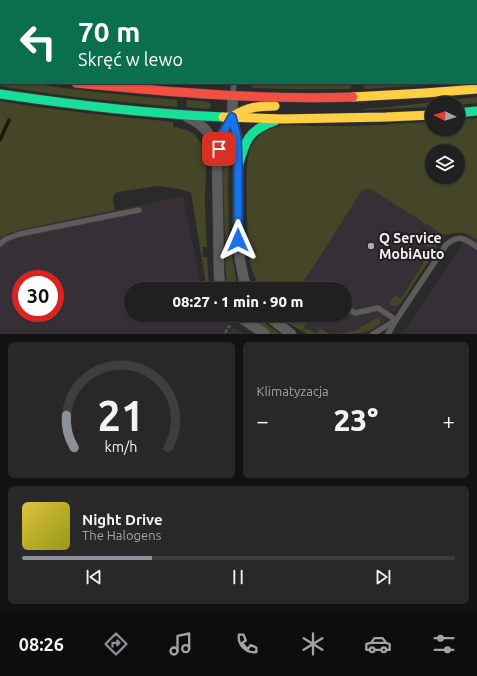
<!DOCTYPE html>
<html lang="pl">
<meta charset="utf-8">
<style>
:root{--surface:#202020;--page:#282829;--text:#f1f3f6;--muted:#a2a3a5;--line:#3d3e3e;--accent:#8c9099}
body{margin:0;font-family:Ubuntu,sans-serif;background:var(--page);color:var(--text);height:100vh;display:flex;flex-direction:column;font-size:15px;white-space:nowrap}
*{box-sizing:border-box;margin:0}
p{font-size:13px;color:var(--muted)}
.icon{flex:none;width:22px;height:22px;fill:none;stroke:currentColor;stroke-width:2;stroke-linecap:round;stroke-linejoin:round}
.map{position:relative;height:334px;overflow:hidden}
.details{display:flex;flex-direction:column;gap:8px;padding:8px;background:#121212;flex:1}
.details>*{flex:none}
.top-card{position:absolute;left:0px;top:0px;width:477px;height:84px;box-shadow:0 1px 3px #0004,0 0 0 1px var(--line);background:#0b6e4f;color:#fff;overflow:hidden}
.needle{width:26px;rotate:275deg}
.fabs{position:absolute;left:425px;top:96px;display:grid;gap:8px}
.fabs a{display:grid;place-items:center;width:40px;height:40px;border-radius:50%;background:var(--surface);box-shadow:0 1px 3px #0004,0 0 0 1px var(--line);font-size:20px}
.speed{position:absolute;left:12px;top:270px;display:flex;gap:8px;font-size:20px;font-weight:700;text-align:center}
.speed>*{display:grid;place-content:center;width:52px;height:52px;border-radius:50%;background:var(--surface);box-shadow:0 1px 3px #0004,0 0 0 1px var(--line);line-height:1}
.speed .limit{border:6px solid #d22;background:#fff;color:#111}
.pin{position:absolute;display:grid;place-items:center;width:34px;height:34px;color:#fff;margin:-17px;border-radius:8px;box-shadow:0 2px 6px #0006}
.me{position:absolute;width:44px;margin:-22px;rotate:0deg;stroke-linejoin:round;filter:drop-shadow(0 0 3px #0008)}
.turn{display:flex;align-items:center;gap:14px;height:84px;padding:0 12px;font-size:18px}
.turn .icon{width:52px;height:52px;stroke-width:2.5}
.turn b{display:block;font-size:28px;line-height:34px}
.big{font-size:30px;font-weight:800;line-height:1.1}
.details .widget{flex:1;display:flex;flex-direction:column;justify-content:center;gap:6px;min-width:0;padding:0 14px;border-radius:6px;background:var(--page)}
.details .dial{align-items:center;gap:0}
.dial svg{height:104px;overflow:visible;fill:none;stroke:var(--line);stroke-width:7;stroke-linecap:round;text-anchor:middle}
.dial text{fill:var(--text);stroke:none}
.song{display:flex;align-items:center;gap:12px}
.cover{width:48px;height:48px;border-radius:6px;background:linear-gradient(135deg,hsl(50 70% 55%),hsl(60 70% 35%))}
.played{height:4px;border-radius:2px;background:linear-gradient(90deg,var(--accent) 30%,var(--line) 30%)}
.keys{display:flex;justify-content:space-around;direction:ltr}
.heat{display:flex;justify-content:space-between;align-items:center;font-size:22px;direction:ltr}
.details .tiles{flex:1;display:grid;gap:8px;grid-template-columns:1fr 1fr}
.widget:last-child{grid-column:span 2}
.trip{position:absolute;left:124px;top:282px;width:228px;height:40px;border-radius:20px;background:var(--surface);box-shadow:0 1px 3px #0004,0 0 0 1px var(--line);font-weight:800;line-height:40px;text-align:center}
.dock{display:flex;height:64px;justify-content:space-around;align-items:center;background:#0d0d0d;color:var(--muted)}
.dock .icon{width:28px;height:28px}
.dock .selected{color:var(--accent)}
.dock b{font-size:18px;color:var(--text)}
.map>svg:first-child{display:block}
.built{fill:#362f35;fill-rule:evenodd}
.green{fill:#444627;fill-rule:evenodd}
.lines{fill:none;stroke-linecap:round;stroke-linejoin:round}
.stream{stroke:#191b06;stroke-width:3.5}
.lane-casing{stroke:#474647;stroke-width:6}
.street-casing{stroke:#474647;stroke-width:11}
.fast-casing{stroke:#474647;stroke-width:10}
.slow-casing{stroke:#474647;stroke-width:10}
.jam-casing{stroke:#474647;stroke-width:10}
.path{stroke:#595959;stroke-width:2;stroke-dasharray:4 2;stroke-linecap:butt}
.lane{stroke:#5c5c5c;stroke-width:5}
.street{stroke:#5c5c5c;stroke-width:10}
.fast{stroke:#16e098;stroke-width:9}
.slow{stroke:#ffcf43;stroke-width:9}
.jam{stroke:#f24e42;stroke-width:9}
.route-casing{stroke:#114b97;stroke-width:10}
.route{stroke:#1a73e8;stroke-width:7}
.poi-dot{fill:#adabad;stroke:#222022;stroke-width:1.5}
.labels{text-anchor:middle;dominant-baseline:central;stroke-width:4;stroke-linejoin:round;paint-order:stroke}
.poi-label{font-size:14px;font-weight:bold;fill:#f3f1f3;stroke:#222022;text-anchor:start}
</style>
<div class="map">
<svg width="477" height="334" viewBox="0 0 477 334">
<rect width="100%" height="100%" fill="#2b2a2b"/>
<g class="built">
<polygon points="264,0 477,0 477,58 476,58 476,1 264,1"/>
<polygon points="358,179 448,232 401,303 387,320 379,326 364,334 307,334 283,320 277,315 345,315 345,289 279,289"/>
<path d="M183 196 202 289H131V315H215L244 334H0V238L7 234 20 230ZM21 279H55V313H21Z"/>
<polygon points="468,235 477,240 477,334 402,334"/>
</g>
<g class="green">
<polygon points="0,0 117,0 117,1 1,1 1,52 0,52"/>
<path d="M0 79H1V83H26L96 92 177 100V107C118 102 59 96 0 86Z"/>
<polygon points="248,83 353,83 350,89 287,89 255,88 252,87"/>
<polygon points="361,83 458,83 366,89"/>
<polygon points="477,97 477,103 458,105 458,103 432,103 432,107 362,110 362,109 390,107"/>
<polygon points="187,100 208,102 211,104 211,107 208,109 186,107"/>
<path d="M0 101 44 108 130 118 135 119 136 118 173 122V127C185 128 195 132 201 143 209 157 205 182 205 198 205 214 206 230 207 247H203V257H207L209 289H207L191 193 180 189 158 186 117 192C110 196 114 204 115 210L20 230 7 234 0 238Z"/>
<path d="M477 118V240C472 237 468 233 462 233 455 232 449 236 442 234L371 189 362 190 312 269 297 289H263C245 270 248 241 247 216 247 199 244 162 251 147 256 136 265 130 276 127 285 124 300 126 310 126 334 126 359 126 383 125H389V124L432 122V129H458V120ZM432 151H458V177H432Z"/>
<polygon points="227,141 228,141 229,143 228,184 229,239 238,289 228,289 226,276 223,174 224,147"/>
<path d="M429 242C434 242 437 245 436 250L401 303C397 307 394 307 389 304L395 295 401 299 432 249 425 244Z"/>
<polygon points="245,315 253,315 280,334 272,334"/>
<polygon points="287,316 295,318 307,322 304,328 317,333 320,328 329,334 307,334 283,320 283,318"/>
<path d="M378 318 380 320V324C368 334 356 334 340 334L356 330 375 319Z"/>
</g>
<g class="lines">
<polyline class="stream" points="0,140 9,120"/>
<g class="lane-casing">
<g id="lane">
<polyline points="0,0 9,1"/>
<polyline points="242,1 242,0"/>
<polyline points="334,1 334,0"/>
<polyline points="451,1 451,0"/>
<polyline points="233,95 234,83"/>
<polyline points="0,244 6,239 20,234 139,210"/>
<polyline points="345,307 355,313 378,308 396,320"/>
<polyline points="373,334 396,320"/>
<path d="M388 334 396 320 446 245C459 234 464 238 477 247"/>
</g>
</g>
<g class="street-casing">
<g id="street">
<polyline points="233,96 232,117 237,137 238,167 238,240 240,260 244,280 248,289"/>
<path d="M187 117C207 126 211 135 216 155"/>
<polyline points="221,289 219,276 217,160 220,138 232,117"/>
<polyline points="237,315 265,334"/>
<polyline points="267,315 291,334"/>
</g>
</g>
<g class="fast-casing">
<g id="fast">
<polyline points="0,72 1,72"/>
<path d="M0 94C74 105 148 114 223 117"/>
<polyline points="458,113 477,111"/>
<path d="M238 167C245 141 248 130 275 121"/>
</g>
</g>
<g class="slow-casing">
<g id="slow">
<polyline points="353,97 425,93 477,89"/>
<polyline points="223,117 282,119 386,117 432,115"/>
<path d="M232 117C247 107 258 106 275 106"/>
</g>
</g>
<g class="jam-casing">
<path id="jam" d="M76 83C168 92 260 100 353 97"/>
</g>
<polyline class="path" points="225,333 230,325"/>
<use href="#lane" class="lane"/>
<use href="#street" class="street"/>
<use href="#fast" class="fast"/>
<use href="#slow" class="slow"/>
<use href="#jam" class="jam"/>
</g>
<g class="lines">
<g class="route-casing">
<polyline id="route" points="219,149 220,138 232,117 237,137 238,167 238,240"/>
</g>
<use href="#route" class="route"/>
</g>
<circle class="poi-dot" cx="371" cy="246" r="4"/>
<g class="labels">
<g class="poi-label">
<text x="379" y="238">Q Service<tspan x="379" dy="16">MobiAuto</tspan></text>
</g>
</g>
</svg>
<div class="fabs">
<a><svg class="needle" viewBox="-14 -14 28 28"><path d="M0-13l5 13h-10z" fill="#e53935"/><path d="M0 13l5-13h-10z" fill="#a2a3a5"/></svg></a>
<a><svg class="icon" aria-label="layers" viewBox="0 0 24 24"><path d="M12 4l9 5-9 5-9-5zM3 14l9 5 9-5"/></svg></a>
</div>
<div class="speed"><div class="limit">30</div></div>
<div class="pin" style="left:219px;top:149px;background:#d93025"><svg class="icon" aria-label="arrive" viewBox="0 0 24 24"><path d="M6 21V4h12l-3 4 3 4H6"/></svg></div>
<svg class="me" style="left:238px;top:240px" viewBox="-20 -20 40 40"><path d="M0-17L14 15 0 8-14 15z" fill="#1a73e8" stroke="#fff" stroke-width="4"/></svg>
<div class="trip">08:27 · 1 min · 90 m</div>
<div class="top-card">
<div class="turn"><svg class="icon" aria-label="left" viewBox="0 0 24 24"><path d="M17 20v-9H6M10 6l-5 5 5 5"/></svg><div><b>70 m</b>Skręć w lewo</div></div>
</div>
</div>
<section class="details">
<div class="tiles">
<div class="widget dial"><svg viewBox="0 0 100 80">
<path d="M14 69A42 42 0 1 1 86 69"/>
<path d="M14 69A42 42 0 0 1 8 44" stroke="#8c9099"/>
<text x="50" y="56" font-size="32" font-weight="700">21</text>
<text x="50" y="72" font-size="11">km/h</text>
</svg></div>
<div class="widget"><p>Klimatyzacja</p>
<div class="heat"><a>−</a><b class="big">23°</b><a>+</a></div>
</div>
<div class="widget">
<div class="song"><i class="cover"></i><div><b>Night Drive</b><p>The Halogens</p></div></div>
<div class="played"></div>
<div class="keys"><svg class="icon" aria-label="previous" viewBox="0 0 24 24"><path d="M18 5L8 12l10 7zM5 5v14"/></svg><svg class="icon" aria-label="pause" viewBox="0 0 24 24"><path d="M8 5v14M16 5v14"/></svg><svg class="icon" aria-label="next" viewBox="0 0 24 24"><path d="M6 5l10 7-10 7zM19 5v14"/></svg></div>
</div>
</div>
</section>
<nav class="dock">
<b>08:26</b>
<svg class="icon selected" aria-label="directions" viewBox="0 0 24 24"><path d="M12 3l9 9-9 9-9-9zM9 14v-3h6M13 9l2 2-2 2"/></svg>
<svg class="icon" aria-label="music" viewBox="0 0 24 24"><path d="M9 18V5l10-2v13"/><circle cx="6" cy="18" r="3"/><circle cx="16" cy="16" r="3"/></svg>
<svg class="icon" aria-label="phone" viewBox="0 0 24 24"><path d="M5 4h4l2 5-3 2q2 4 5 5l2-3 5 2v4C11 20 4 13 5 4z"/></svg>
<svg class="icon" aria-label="climate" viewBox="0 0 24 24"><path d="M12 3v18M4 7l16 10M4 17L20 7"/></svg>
<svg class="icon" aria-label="car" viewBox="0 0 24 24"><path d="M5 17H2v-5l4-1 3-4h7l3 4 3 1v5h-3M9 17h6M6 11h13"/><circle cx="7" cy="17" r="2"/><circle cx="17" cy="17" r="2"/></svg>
<svg class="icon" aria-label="filters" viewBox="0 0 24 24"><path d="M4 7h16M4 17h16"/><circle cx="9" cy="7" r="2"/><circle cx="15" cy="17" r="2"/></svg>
</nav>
